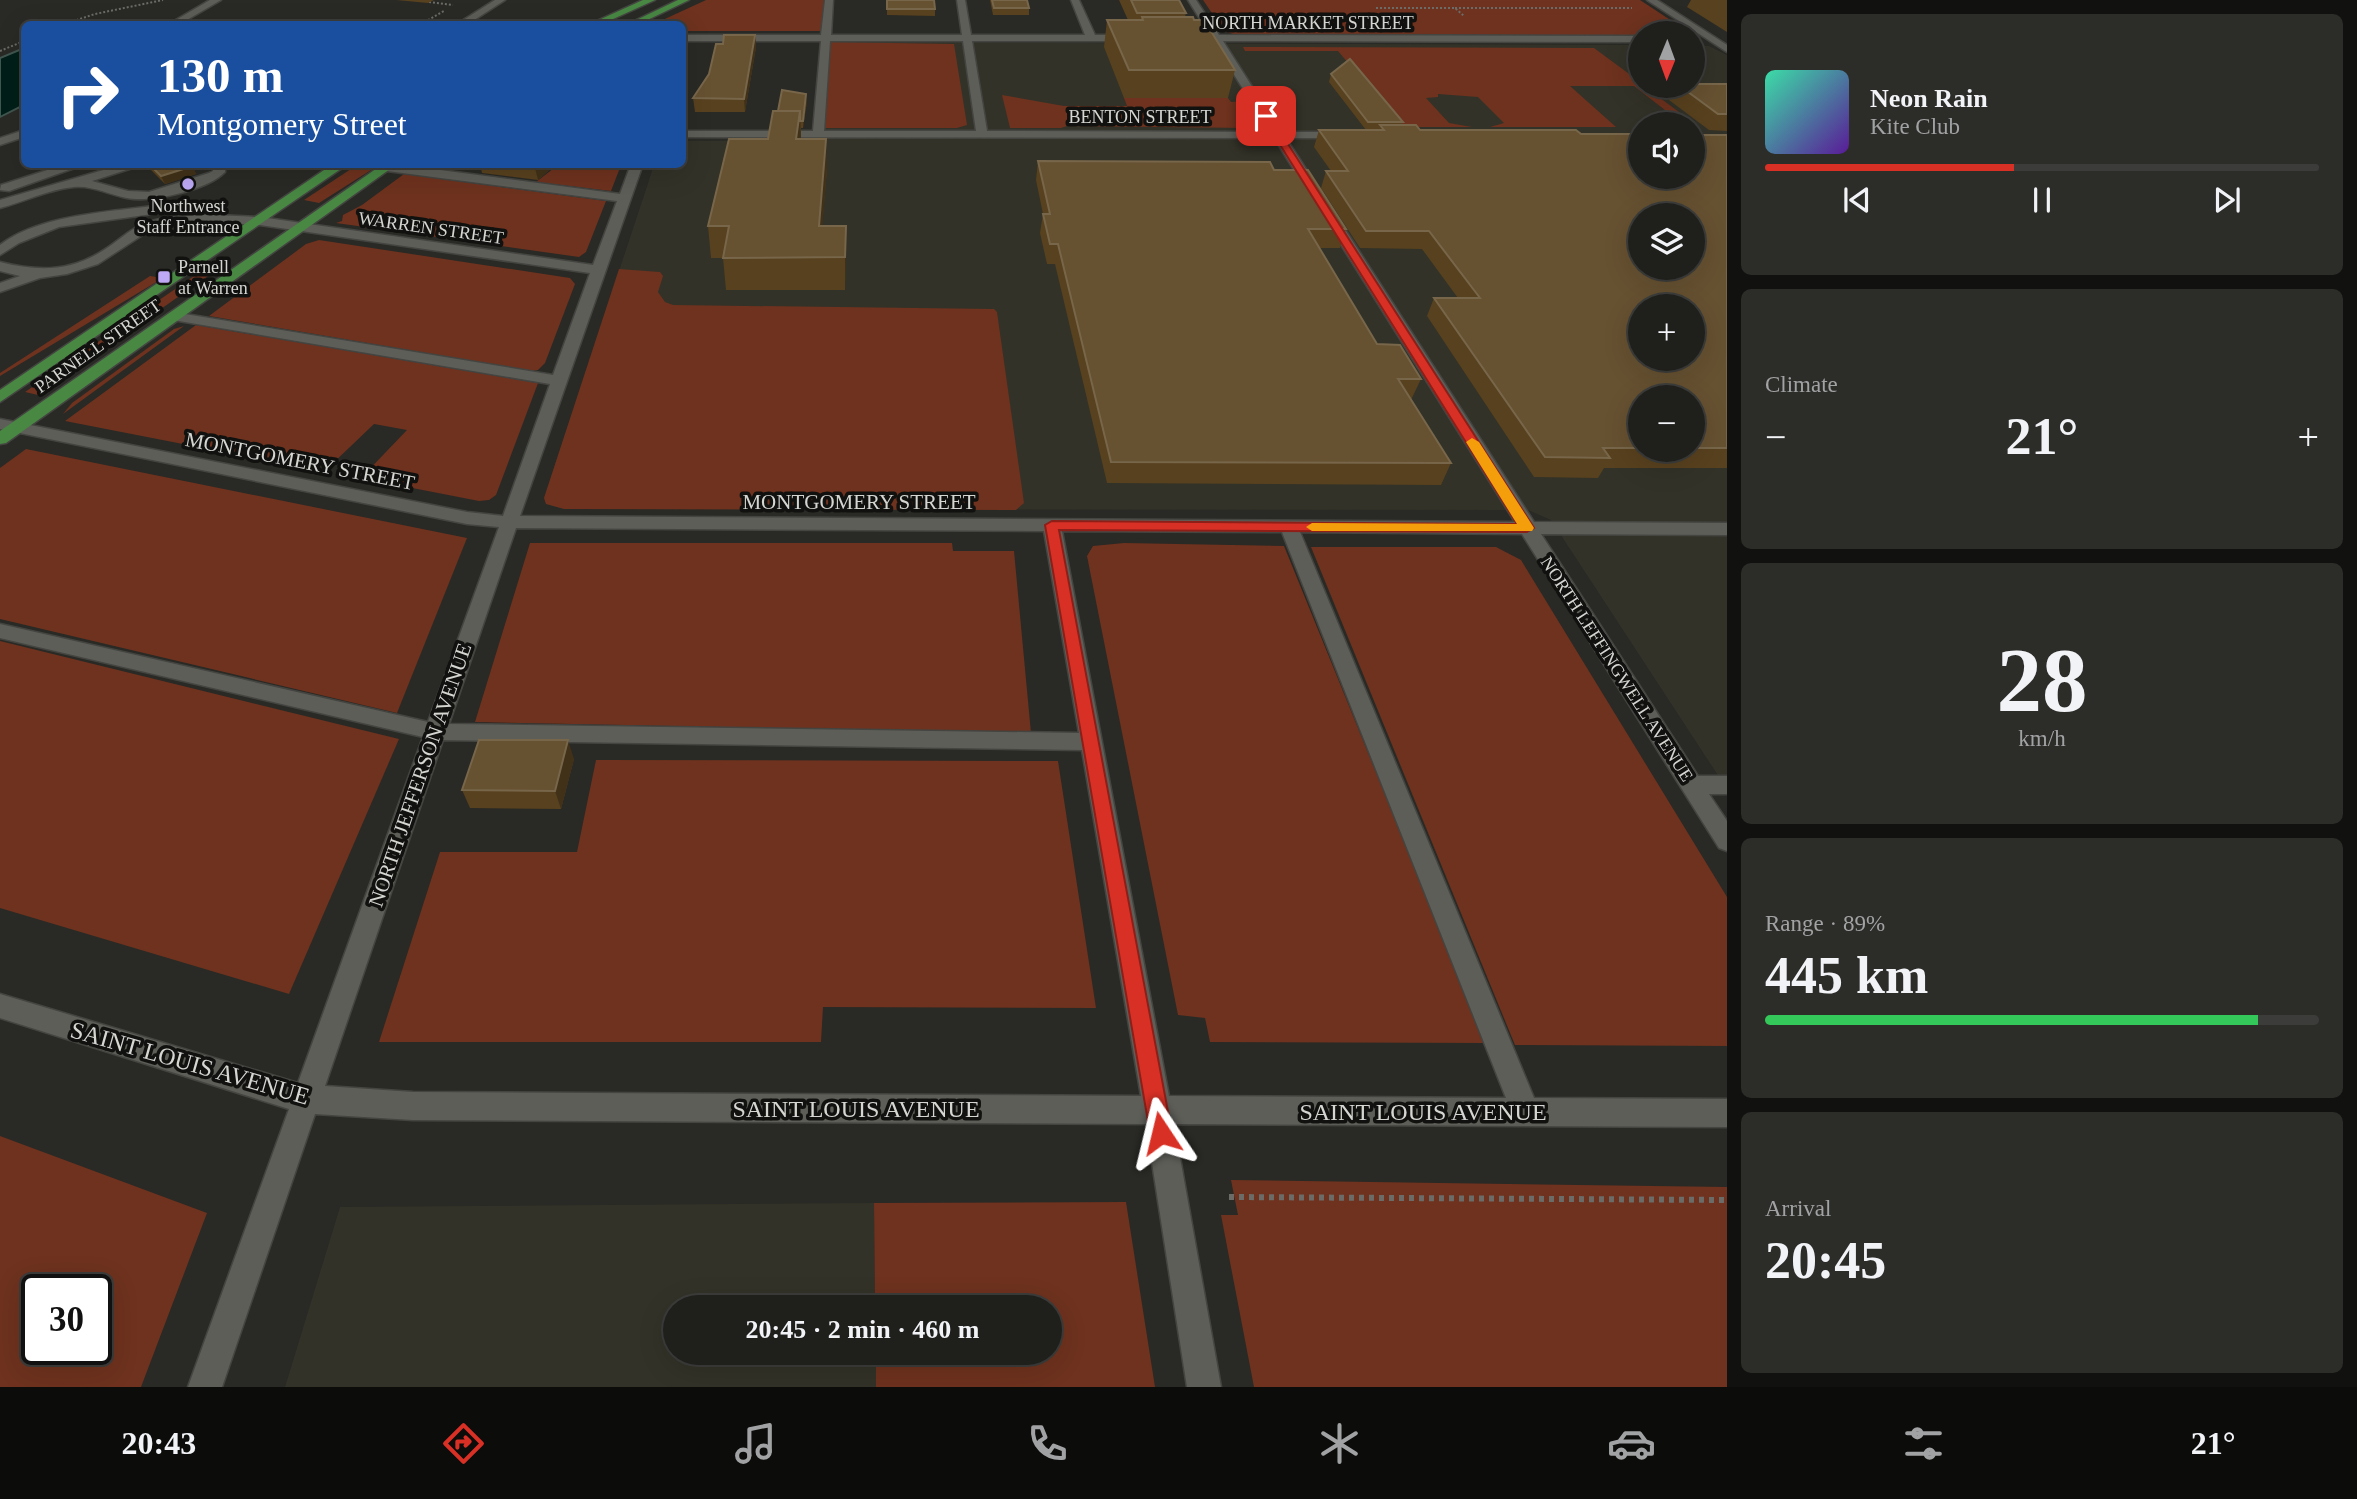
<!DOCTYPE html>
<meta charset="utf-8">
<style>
:root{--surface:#1f1f1c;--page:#2c2c29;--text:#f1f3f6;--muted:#a1a2a3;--line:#3c3d3b;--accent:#d93025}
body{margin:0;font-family:Georgia,serif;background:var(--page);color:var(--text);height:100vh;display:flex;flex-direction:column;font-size:26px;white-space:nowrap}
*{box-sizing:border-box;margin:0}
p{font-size:23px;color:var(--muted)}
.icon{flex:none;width:38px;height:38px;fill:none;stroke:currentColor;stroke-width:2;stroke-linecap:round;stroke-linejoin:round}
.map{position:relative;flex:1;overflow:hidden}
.details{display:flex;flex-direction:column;gap:14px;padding:14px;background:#11110f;width:630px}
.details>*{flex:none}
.guide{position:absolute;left:21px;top:21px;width:665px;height:147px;border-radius:10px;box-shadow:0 7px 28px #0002,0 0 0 2px var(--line);background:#1a4fa0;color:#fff;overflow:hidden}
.needle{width:46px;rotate:181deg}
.fabs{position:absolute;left:1628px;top:21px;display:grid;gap:14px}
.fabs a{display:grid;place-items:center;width:77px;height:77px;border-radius:50%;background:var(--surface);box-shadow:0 7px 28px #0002,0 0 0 2px var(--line);font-size:35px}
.speed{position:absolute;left:21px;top:1274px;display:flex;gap:14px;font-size:35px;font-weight:700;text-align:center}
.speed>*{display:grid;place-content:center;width:91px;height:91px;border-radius:50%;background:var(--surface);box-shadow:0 7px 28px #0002,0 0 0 2px var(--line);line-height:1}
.speed .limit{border:4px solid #111;border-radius:10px;background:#fff;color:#111}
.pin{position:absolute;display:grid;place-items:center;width:60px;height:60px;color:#fff;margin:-30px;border-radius:14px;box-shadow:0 4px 10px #0006}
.me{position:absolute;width:77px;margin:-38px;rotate:350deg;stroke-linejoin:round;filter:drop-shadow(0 0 5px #0008)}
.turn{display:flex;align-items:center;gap:24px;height:147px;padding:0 21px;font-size:32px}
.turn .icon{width:91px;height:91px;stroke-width:2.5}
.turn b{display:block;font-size:49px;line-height:60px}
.big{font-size:52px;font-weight:600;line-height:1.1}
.details .card{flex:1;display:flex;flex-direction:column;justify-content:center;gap:10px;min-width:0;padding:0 24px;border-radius:10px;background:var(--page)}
.details .dial{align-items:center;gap:0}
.dial b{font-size:91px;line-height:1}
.song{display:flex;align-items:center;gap:21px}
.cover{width:84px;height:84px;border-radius:10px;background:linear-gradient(135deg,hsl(160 70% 55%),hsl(270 70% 35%))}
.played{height:7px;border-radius:4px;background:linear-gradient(90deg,var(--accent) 45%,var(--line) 45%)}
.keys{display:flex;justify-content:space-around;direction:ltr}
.heat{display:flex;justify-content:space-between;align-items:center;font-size:38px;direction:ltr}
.charge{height:10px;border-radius:5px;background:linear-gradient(90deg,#34c759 89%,var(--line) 0)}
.trip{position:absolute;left:663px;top:1295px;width:399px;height:70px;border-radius:35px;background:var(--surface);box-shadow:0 7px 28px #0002,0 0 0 2px var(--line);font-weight:600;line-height:70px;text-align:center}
.tabs{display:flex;height:112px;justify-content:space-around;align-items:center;background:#0c0c0b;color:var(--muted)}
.tabs .icon{width:49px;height:49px}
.tabs .on{color:var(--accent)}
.tabs b{font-size:32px;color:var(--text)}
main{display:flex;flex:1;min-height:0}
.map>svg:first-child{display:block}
.built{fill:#323228;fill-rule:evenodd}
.green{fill:#6e321e;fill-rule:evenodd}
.water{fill:#001f18;stroke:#405650;stroke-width:2}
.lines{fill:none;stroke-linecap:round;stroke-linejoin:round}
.minor-casing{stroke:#444441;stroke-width:3}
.major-casing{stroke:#444441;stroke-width:3}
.path-far1{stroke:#6b6b68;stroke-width:2;stroke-dasharray:2 2;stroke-linecap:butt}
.path{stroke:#6b6b68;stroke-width:6;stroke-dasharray:5 5;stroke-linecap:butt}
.minor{fill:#5e5e59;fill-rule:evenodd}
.major{fill:#488843;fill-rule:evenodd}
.wall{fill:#58411e;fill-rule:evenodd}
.shaded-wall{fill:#403118}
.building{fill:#665131;stroke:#77664a;stroke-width:2;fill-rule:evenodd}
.route{fill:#d93025;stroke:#8d1f18;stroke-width:2}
.slow{fill:#f59e0b}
.poi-dot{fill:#bda9f5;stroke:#11110f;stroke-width:2.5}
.labels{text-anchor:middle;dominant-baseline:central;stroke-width:7;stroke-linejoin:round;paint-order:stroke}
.far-street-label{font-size:18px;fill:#d5d5d2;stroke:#11110f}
.far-poi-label{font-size:18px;fill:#d5d5d2;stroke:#11110f}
.street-label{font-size:21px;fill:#d5d5d2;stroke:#11110f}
.near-street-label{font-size:24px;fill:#d5d5d2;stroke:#11110f}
</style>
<main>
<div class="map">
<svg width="1727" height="1387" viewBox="0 0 1727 1387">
<rect width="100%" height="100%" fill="#292925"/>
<g class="built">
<path d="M830 42 1640 45V86H1692V45L1709 46 1727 55V777H1719L1551 520 1528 510 564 509 546 504 544 498 654 165 682 164 683 141H824ZM1640 124H1692V177H1640ZM1640 215H1692V268H1640ZM1640 306H1692V359H1640ZM1640 397H1692V450H1640Z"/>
<polygon points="874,1203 875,1307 676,1307 676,1353 876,1353 876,1387 285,1387 340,1207"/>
</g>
<g class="green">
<polygon points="706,0 824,0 821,31 683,31 682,24 654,24"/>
<polygon points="1203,0 1640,0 1690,33 1640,33 1640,36 1233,34 1224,31"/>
<polygon points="830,42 954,44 967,125 957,128 825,128"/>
<polygon points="1243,47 1594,48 1640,82 1640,86 1644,86 1699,127 1683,124 1634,86 1570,86 1616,127 1490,127 1504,123 1478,97 1438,94 1438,97 1426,98 1449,123 1472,127 1402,127 1338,51 1245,51"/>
<polygon points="1002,95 1064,106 1127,106 1124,98 1228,98 1231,102 1242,101 1258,125 1248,128 1067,126 1061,128 1010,128"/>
<polygon points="357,165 379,165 319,203 304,200"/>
<polygon points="558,165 621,165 611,191 536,182"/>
<polygon points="404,174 606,201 586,252 579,257 336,223 342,221 343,215 362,205"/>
<polygon points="319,240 570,278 575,284 545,363 538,370 532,371 209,316 306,244"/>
<polygon points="216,261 228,262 38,395 25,392"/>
<polygon points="619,269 660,272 663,276 658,292 665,302 673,305 994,309 997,312 1024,503 1016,510 564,509 546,504 544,498"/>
<polygon points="150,276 163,278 0,376 0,373"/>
<polygon points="196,325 538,383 496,495 489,500 479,501 361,478 407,430 374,424 329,467 271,455 265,460 65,421"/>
<polygon points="184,326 63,414 72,403 174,329"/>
<polygon points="26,449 467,538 397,713 0,619 0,468"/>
<polygon points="530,543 952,543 953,551 1014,551 1031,733 475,722"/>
<polygon points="1124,543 1284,546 1486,1043 1210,1042 1205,1018 1178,1015 1087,556 1093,546"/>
<polygon points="1311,547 1496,547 1521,560 1727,897 1727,1046 1515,1045"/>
<polygon points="0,641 399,739 289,994 0,908"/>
<polygon points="596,760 1058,761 1096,1008 823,1007 821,1042 379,1042 440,852 577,852"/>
<path d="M0 1136 207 1213 141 1387H0ZM37 1290H96V1349H37Z"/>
<polygon points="1231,1180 1727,1187 1727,1387 1254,1387 1221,1215 1238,1215"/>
<polygon points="1126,1202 1155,1387 876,1387 876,1353 1050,1353 1050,1307 875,1307 874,1203"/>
</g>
<polygon class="water" points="24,48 24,105 0,117 0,58"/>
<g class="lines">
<g class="minor-casing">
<g id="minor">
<polygon points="210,0 221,0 180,24 169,24"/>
<polygon points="495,0 505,0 468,24 457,24"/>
<path d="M825 0H833L831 35H962L957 0H965L971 35H1085L1071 0H1079L1095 35H1134L1139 38 1134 41H972L987 131 1270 132 1213 41 1203 38 1210 35 1188 0H1196L1219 35 1640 36V42L1223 41 1281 132H1345L1351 135 1345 138H1286L1534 522 1727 523V535L1541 534 1698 776H1727V794H1709L1727 821V851L1719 848 1522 534 1300 532 1534 1098 1727 1099V1127L1174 1124 1221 1387H1187L1146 1124 413 1120 315 1114 222 1387H188L289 1109 0 1018V994L298 1083 423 737 0 638V624L428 722 499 527 467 524 0 429V419L467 512 503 516 550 384 173 320 166 316 173 312 553 375 590 273 260 225 206 222 166 225 144 234 98 264 67 274 40 278 0 292V283L20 276 0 271V262C39 272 72 272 107 248 121 239 132 227 148 222 185 211 223 216 260 217L593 265 617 201 387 171 381 167 383 164H395L620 194 631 164H643L520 516 1515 522 1274 138 682 137V131H813L821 41H682V35H821ZM830 41H963L976 131H824ZM516 528 1044 531 1079 733 449 724ZM1062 531 1282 532 1506 1098 1169 1096ZM443 740 1082 750 1141 1096 413 1092 325 1086Z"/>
<polygon points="1647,0 1657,0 1727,45 1727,52"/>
<polygon points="24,130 24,137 0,145 0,138"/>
<polygon points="66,164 86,164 9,191 0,190 1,185"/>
<path d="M124 164H145L92 181 128 191 149 192 209 173 213 171V164H225V172C208 190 151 203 127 198 110 195 91 185 74 187 49 189 24 202 0 208V200Z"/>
<path d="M177 203 181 204V210L59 227 19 243 0 255V245C42 212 125 211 177 203Z"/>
</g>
</g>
<g class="major-casing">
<g id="major">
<polygon points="643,0 655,0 602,24 590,24"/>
<polygon points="678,0 689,0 639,24 628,24"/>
<polygon points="333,164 348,164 0,402 0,390"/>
<polygon points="383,164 397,164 6,443 0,444 0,431"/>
</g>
</g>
<g class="path-far1">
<polyline points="429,2 453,5"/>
<polyline points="1376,8 1455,8 1464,16"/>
<polyline points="1455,8 1632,8"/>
<polyline points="226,20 269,24"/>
<polyline points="65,24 95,14 163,0"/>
<polyline points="421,24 444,11"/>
<polyline points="0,51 24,41"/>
</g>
<polyline class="path" points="1229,1197 1727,1200"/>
<use href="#minor" class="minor"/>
<use href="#major" class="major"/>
</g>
<g class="wall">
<polygon points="396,0 434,0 428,3"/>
<polygon points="887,0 935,9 935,16 887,15"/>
<polygon points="990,0 1027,0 1029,8 1029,15 993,15"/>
<polygon points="1119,0 1179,0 1186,13 1185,17 1194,20 1235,70 1228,98 1124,98 1104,47 1107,20 1128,20"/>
<polygon points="1691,0 1727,0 1727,32 1687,7"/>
<polygon points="755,35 756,47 745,112 695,112 693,98 709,74 723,44"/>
<path d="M1331 74 1403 122 1402 125 1420 130 1581 134 1727 135V468H1604L1598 478 1534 477 1427 316 1434 298H1458L1422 249 1360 248 1321 188 1326 171H1331L1314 147 1319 130H1366L1329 82ZM1640 397H1692V450H1640Z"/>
<polygon points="1727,84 1727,131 1709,130 1669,100 1676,86"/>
<polygon points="807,101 803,128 801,128 801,139 827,169 822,226 846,226 845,290 726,290 723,258 711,258 708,226 768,139 778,111"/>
<polygon points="1038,161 1274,170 1346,229 1340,248 1320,248 1377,344 1421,379 1411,400 1451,463 1441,485 1107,483 1055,264 1047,264 1040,233 1043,214 1036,180"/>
<polygon points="145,164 191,164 196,174 165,184"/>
<polygon points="480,164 556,164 538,180 482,173"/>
<polygon points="574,759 561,809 470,808 462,790"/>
</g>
<g class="shaded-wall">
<polygon points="755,35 756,47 745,112 744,99"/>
<polygon points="806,94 807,101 803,128 803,121"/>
<polygon points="800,111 801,140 796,139"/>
<polygon points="826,139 827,169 820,258 819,226"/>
<polygon points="534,164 556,164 538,180"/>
<polygon points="193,166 196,174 165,184 161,176"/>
<polygon points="846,226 846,258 845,290 845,257"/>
<polygon points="568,740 574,759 561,809 555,791"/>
</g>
<g class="building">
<polygon points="887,0 934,0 935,9 887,9"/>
<polygon points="992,0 1027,0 1029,8 994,8"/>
<polygon points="1131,0 1179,0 1186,13 1137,13"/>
<polygon points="1142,17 1193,17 1194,20 1204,20 1235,70 1129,70 1107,20 1143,20"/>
<polygon points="724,35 755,35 744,99 693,98 709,74 716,44 723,44"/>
<polygon points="1350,59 1403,122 1368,122 1331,74"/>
<polygon points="1692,84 1727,84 1727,114 1718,114 1680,86 1692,86"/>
<polygon points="782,90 806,94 803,121 800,121 800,111 778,111"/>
<polygon points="773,111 800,111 796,139 826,139 819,226 846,226 845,257 723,258 729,226 708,226 729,139 768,139"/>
<path d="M1380 125H1416L1420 130H1576L1581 134H1640V177H1692V135H1727V448H1692V397H1640V448H1603L1610 458 1545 457 1434 298H1480L1429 231H1366L1326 171H1348L1319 130H1384ZM1640 215H1692V268H1640ZM1640 306H1692V359H1640Z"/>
<polygon points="1038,161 1270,162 1274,170 1308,170 1346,229 1308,229 1377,344 1400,345 1421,379 1398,379 1451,463 1111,462 1058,244 1050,244 1043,214 1050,214"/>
<polygon points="149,164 191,164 193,166 161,176"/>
<polygon points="479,740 568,740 555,791 462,790"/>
</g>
<polygon class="route" points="1266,114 1270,116 1534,528 1527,532 1059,530 1172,1133 1169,1141 1161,1144 1154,1141 1150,1133 1045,525 1052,521 1517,524 1262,116"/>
<polygon class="slow" points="1472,438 1479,442 1534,528 1532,531 1312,531 1306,527 1312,523 1517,524 1466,442"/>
<g class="poi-dot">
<circle cx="188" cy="184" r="7"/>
<rect x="157" y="270" width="14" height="14" rx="3.5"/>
</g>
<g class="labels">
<g class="far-street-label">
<text x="1308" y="23">NORTH MARKET STREET</text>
<text x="1140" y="117">BENTON STREET</text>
<text transform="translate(431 228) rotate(8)">WARREN STREET</text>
<text transform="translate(98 346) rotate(-35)">PARNELL STREET</text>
<text transform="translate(1617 669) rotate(57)">NORTH LEFFINGWELL AVENUE</text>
</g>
<g class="far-poi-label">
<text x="188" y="206">Northwest<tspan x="188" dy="21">Staff Entrance</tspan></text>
<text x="178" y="267" text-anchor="start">Parnell<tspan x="178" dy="21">at Warren</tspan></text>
</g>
<g class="street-label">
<text transform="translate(300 461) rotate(11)">MONTGOMERY STREET</text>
<text x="859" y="502">MONTGOMERY STREET</text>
<text transform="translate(420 775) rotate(-71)">NORTH JEFFERSON AVENUE</text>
</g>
<g class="near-street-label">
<text transform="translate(190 1063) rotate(16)">SAINT LOUIS AVENUE</text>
<text x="856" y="1109">SAINT LOUIS AVENUE</text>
<text x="1423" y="1112">SAINT LOUIS AVENUE</text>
</g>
</g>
</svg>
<div class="fabs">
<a><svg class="needle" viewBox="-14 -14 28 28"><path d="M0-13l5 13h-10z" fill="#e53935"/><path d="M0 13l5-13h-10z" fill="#a1a2a3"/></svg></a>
<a><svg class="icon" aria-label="sound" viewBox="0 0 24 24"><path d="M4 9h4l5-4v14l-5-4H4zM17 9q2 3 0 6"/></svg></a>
<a><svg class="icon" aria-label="layers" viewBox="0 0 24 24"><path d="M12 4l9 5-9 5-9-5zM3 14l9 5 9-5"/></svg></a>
<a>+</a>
<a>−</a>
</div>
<div class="speed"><div class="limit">30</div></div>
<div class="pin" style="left:1266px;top:116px;background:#d93025"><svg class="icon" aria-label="arrive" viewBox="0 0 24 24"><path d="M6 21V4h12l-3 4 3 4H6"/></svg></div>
<svg class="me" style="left:1161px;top:1133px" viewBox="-20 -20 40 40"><path d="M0-17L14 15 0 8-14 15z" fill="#d93025" stroke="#fff" stroke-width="4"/></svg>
<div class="trip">20:45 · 2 min · 460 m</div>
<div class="guide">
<div class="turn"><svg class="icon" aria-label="right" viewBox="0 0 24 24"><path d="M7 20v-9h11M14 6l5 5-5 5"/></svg><div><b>130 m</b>Montgomery Street</div></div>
</div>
</div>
<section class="details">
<div class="card">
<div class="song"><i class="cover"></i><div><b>Neon Rain</b><p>Kite Club</p></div></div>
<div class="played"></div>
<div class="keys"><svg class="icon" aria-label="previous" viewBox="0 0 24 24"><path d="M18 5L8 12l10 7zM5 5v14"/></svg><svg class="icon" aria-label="pause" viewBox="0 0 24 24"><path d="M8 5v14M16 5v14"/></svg><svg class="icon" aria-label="next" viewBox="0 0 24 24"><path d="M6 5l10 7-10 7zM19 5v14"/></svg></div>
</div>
<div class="card"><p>Climate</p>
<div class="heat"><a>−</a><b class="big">21°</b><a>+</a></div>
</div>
<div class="card dial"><b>28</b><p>km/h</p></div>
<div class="card"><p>Range · 89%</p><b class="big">445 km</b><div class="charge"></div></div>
<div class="card"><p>Arrival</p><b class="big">20:45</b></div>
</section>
</main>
<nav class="tabs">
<b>20:43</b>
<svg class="icon on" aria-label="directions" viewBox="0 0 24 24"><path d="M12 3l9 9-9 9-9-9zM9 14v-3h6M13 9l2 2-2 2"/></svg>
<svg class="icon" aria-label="music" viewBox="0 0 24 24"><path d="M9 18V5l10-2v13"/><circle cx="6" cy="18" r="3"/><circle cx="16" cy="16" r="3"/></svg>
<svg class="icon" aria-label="phone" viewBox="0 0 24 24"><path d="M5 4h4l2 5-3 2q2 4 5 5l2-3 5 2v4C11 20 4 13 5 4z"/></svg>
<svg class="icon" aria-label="climate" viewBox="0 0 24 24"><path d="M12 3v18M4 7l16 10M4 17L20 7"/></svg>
<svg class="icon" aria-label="car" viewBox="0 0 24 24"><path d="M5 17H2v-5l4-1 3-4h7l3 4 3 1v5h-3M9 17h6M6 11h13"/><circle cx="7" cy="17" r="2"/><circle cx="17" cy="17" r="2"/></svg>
<svg class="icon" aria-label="filters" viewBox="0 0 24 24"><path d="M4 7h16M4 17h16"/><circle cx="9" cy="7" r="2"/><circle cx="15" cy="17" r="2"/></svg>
<b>21°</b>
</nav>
